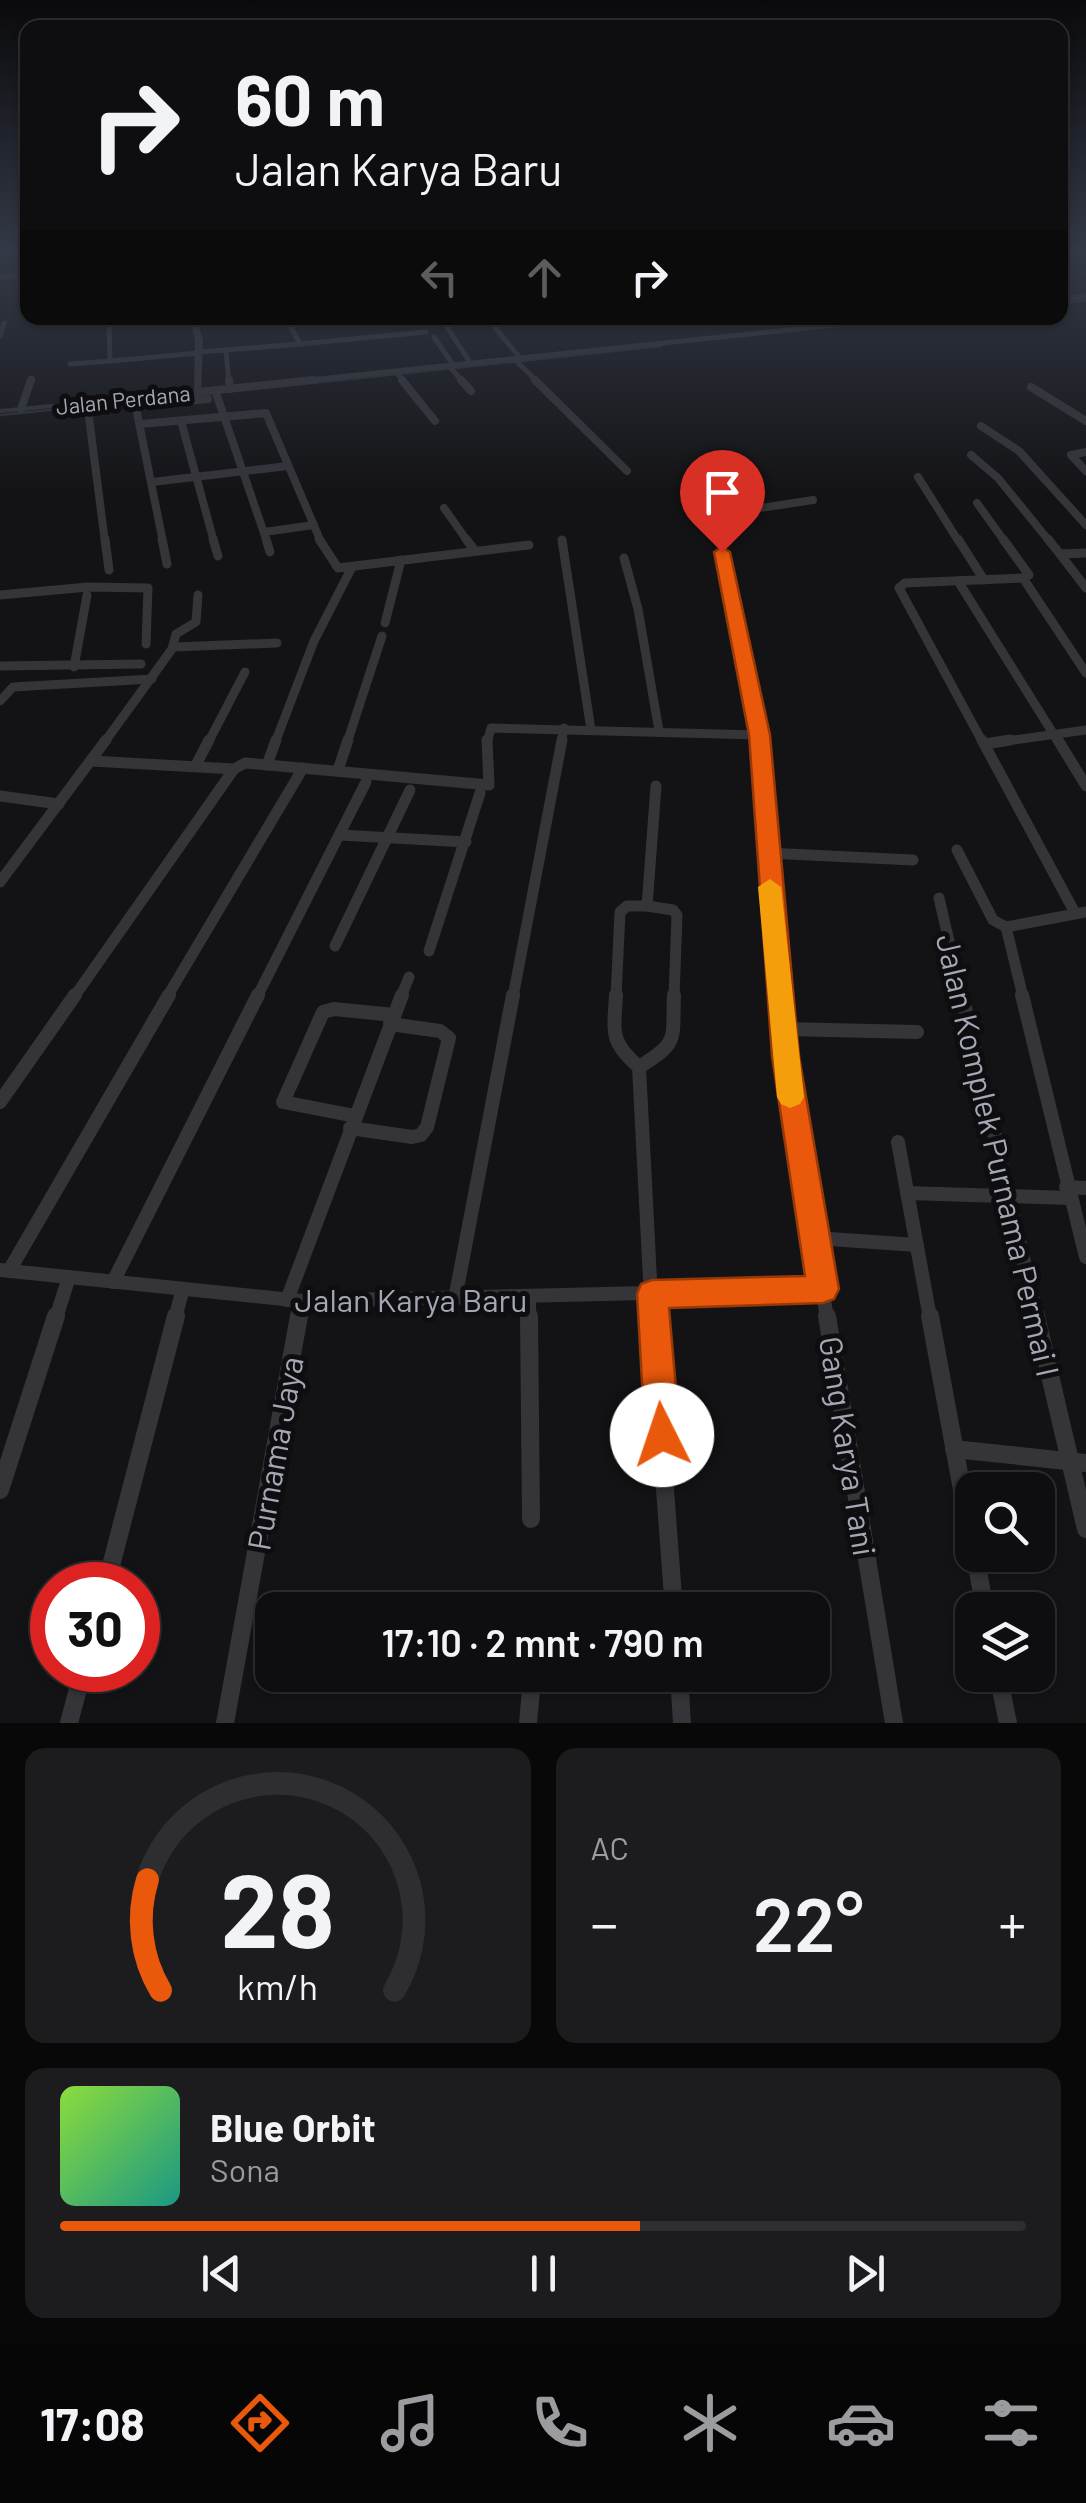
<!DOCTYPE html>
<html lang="id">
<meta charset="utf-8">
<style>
:root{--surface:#0e0e10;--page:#1c1c1e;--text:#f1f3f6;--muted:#9b9c9f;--line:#2e2e30;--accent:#ea580c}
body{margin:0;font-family:Barlow,sans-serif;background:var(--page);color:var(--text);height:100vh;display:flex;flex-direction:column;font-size:38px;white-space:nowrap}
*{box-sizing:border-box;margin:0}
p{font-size:32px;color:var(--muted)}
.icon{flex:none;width:55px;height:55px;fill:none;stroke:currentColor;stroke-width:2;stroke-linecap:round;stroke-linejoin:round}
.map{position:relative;height:1723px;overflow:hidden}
.sheet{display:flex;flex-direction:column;gap:25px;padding:25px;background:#080809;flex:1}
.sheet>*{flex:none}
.top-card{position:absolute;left:20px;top:20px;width:1048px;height:305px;border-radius:20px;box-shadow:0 2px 8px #0004,0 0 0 2px var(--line);background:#0e0e10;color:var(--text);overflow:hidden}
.buttons{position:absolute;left:955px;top:1472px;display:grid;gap:20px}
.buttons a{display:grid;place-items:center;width:100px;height:100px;border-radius:20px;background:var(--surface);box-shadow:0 2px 8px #0004,0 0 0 2px var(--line);font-size:50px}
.speed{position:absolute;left:30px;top:1562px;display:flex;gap:20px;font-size:50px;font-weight:700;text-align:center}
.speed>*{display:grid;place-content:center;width:130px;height:130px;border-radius:50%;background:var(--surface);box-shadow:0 2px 8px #0004,0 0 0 2px var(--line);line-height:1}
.speed .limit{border:15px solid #d22;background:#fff;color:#111}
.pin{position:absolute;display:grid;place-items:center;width:85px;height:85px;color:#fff;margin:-102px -42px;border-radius:50% 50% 50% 0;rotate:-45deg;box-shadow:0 0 10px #0007}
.pin .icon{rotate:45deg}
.me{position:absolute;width:110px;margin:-55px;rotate:356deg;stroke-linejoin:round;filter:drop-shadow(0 0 8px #0008)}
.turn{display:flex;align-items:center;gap:35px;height:210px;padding:0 50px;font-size:45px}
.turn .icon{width:130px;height:130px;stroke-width:2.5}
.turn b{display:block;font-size:70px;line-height:85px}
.lanes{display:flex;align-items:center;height:95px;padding:0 50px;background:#0003;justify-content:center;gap:50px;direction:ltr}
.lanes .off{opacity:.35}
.big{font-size:75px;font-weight:600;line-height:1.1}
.sheet .tile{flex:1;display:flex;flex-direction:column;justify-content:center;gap:15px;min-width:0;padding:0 35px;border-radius:20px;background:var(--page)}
.sheet .dial{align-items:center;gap:0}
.dial svg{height:260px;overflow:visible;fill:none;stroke:var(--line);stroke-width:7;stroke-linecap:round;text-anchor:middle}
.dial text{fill:var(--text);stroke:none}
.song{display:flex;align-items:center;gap:30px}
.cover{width:120px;height:120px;border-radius:15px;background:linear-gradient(135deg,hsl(90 70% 55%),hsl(170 70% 35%))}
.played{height:10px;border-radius:5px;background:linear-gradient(90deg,var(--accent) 60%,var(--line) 60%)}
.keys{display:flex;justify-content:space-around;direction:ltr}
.heat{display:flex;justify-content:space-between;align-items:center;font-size:55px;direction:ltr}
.sheet .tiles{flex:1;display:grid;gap:25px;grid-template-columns:1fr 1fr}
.tile:last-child{grid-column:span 2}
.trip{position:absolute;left:255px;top:1592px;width:575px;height:100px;border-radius:20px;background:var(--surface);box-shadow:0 2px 8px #0004,0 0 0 2px var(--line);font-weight:600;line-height:100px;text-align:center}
.dock{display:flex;height:160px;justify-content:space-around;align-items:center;background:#060606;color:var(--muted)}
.dock .icon{width:70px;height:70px}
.dock .active{color:var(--accent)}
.dock b{font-size:45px;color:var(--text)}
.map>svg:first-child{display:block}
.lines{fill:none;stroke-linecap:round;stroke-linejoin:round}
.stream{stroke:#2a3038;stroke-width:2.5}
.minor-far5{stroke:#343439;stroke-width:5}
.minor-far4{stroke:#343439;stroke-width:8}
.minor-far3{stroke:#343439;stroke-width:9}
.minor-far2{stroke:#343439;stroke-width:11}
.minor-far1{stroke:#343439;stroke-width:14}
.minor{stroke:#343439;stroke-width:18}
.tertiary{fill:#343439;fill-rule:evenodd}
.route{fill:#ea580c;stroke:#983908;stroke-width:2.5}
.slow{fill:#f59e0b}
.labels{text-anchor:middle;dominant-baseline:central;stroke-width:10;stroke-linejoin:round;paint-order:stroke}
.far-street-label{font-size:22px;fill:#a5a8b4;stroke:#0e0e10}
.near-street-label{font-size:32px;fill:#a5a8b4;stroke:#0e0e10}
</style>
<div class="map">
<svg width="1086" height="1723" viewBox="0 0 1086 1723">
<rect width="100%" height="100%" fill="#131315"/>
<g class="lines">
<g class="stream">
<polyline points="1060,304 1086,300"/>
<polyline points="899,320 924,318"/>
<polyline points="312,383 661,346"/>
<polyline points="0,415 198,395"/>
</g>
<g class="minor-far5">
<polyline points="0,278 28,273"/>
<polyline points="1060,300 1086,296"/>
<polyline points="109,318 110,361 199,353"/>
<polyline points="441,318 471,364"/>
<polyline points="195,324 261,318"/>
<polyline points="492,324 521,359"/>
<polyline points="0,336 4,323"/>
<polyline points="434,337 454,366"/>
<polyline points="300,344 426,332"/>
<polyline points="226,351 229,382"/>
<polyline points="199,352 300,344 286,318"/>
<polyline points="514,359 538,382"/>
<polyline points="70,364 110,361"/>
<polyline points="449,366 463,382"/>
<polyline points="396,372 404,382"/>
<polyline points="30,382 32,378"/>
<polyline points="290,382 902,318"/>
</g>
<g class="minor-far4">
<polyline points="229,380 230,389"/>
<polyline points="402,380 435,421"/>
<polyline points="461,380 471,391"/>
<polyline points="535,380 627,471"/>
<polyline points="1031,387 1086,421"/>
<polyline points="215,390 267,542"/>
<polyline points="198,392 313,380"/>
<polyline points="134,398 163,542"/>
<polyline points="87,402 105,542"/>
<polyline points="135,406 208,399"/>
<polyline points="21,409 31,380"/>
<polyline points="181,421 214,542"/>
<polyline points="140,424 266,413 321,542"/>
<polyline points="981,426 1019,451 1086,525"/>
<polyline points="1086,452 1071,455 1086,471"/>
<polyline points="971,455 998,478 1050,542"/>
<polyline points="918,477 959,542"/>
<polyline points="152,482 288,466"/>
<polyline points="977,503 1005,542"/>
<polyline points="444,508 468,542"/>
<polyline points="264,532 314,525"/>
<polyline points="720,542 715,515 813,500"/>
</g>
<g class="minor-far3">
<polyline points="105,539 109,570"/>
<polyline points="162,539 167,564"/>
<polyline points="213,539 218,556"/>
<polyline points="266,539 270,552"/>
<polyline points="319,539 338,568 529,545"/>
<polyline points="466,539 475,551"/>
<polyline points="720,539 760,743"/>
<polyline points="958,539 984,580"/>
<polyline points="1003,539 1029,575 1023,578 1086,673"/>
<polyline points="1048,539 1060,554 1086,553"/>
<polyline points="562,540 591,730"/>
<polyline points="1060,554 1086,588"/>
<polyline points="624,558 638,609 659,731"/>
<polyline points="958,581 1059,743"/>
<polyline points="0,595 88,587 148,588 146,644"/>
<polyline points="385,623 401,560"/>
<polyline points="173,647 277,643"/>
<polyline points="0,666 141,664"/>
<polyline points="74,667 87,595"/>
<polyline points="0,701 13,687 152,679"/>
<polyline points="104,743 172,649 176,634 196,622 198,595"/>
<polyline points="208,743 245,672"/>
<polyline points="275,743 314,641 352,567"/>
<polyline points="347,743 382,636"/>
<polyline points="487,743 491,728 759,735"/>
<polyline points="561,743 564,728"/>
<polyline points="983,743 899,588 905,583 1023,578"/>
<polyline points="992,743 1086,730"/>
</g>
<g class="minor-far2">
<polyline points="759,740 781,997"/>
<polyline points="982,740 1075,913"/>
<polyline points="1058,740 1086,786"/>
<polyline points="985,744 1010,740"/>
<polyline points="91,761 234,769 245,763 489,785 487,740"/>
<polyline points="196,765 209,740"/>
<polyline points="267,765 276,740"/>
<polyline points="338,770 348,740"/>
<polyline points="0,796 59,804"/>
<polyline points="340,835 466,842"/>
<polyline points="957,850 993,920 1006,927 1086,912"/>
<polyline points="767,853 913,860"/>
<polyline points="0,882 106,740"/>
<polyline points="939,898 962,997"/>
<polyline points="647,906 673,910 677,915 674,997"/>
<polyline points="1006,927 1023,997"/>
<polyline points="335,946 410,790"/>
<polyline points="429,951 480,793"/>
<polyline points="74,997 234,769"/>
<polyline points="167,997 303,768"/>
<polyline points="257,997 366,782"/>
<polyline points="401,997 409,977"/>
<polyline points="513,997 562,740"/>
<polyline points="616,997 620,912 627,906 647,906 656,786"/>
</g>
<g class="minor-far1">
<path d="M616 995C614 1032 609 1041 639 1067L652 1318"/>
<polyline points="781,995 791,1097 827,1318"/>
<polyline points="962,995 1037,1318"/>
<polyline points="1022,995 1086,1257"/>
<polyline points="783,1029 917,1032"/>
<path d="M639 1067C680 1042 672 1040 674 995"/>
<polyline points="0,1102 75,995"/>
<polyline points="355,1116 283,1102 323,1012 334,1009 394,1015"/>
<polyline points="350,1128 412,1137 421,1135 427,1127 449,1038 440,1031 390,1024"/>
<polyline points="898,1142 930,1318"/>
<polyline points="1066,1187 1086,1188"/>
<polyline points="907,1193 1069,1198"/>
<polyline points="815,1238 917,1245"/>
<polyline points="0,1270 302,1301 823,1289"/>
<polyline points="9,1271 169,995"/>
<polyline points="113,1282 258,995"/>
<polyline points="455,1299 513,995"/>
<polyline points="529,1299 529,1318"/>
<polyline points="287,1300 402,995"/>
<polyline points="56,1318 69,1277"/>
<polyline points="175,1318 183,1289"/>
<polyline points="299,1318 302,1301"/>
</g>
<g class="minor">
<polyline points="529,1316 531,1519"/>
<polyline points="652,1316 674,1610"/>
<polyline points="827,1316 894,1723"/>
<polyline points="930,1316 972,1544"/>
<polyline points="1036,1316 1086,1529"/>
<polyline points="954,1449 1086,1463"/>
<polyline points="0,1490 56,1316"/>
<polyline points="975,1555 985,1610"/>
<polyline points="106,1585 176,1316"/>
<polyline points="679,1675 682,1723"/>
<polyline points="998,1675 1008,1723"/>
<polyline points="69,1723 83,1670"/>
<polyline points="225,1723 299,1316"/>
<polyline points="528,1723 532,1679 539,1675"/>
</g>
<polygon class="tertiary" points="190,318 196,318 203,340 201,394 0,413 0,409 194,390 195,340"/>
</g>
<linearGradient id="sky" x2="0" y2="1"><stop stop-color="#0a0a0c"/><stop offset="0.51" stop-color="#333946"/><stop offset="1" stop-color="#333946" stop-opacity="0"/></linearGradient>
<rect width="1086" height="496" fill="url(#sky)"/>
<polygon class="route" points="722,547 730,552 770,735 799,1056 839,1289 834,1299 823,1303 669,1308 680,1435 675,1447 662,1452 650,1447 645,1435 637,1294 641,1284 652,1280 805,1276 772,1056 749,735 714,552"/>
<polygon class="slow" points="770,879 781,887 804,1097 800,1104 790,1108 781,1104 777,1097 758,887"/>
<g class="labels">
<g class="far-street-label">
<text transform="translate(123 399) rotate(-6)">Jalan Perdana</text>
</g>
<g class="near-street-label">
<text transform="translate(999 1155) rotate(77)">Jalan Komplek Purnama Permai I</text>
<text x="411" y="1299">Jalan Karya Baru</text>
<text transform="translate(849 1446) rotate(81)">Gang Karya Tani</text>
<text transform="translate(274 1453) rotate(-80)">Purnama Jaya</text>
</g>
</g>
</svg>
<div class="buttons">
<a><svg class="icon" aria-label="search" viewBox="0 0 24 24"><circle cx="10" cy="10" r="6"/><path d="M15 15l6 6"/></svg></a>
<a><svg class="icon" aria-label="layers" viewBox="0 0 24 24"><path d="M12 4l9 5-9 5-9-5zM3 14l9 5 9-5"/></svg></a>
</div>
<div class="speed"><div class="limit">30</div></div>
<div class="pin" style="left:722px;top:552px;background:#d93025"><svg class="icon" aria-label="arrive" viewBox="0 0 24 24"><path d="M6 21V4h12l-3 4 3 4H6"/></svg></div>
<svg class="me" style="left:662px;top:1435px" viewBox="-20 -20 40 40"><circle r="19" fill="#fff"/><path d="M0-13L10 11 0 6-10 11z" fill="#ea580c"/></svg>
<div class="trip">17:10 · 2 mnt · 790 m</div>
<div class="top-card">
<div class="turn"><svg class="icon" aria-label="right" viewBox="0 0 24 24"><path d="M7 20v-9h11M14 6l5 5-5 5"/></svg><div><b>60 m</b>Jalan Karya Baru</div></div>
<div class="lanes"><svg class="icon off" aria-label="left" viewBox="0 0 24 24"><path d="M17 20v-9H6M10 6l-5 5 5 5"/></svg><svg class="icon off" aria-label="ahead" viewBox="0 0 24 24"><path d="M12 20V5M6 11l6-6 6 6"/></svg><svg class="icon" aria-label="right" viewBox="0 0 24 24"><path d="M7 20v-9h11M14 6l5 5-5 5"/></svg></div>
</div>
</div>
<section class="sheet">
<div class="tiles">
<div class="tile dial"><svg viewBox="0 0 100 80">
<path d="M14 69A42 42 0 1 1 86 69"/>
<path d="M14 69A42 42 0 0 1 10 35" stroke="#ea580c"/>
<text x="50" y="56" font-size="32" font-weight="700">28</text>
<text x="50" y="72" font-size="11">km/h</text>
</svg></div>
<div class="tile"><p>AC</p>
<div class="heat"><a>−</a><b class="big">22°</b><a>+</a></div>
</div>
<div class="tile">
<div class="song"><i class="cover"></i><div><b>Blue Orbit</b><p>Sona</p></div></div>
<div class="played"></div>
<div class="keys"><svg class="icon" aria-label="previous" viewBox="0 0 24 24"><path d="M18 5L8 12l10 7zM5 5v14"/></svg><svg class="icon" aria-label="pause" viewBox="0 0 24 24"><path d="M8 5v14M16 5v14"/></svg><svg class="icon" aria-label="next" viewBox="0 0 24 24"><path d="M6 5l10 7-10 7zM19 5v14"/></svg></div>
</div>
</div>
</section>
<nav class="dock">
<b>17:08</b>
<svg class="icon active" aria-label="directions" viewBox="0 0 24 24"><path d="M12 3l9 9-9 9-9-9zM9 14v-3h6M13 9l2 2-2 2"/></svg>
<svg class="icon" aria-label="music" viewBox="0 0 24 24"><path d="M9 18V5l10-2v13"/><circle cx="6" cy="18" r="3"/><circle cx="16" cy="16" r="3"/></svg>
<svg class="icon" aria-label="phone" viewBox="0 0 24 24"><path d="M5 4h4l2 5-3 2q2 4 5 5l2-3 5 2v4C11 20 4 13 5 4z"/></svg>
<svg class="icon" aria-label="climate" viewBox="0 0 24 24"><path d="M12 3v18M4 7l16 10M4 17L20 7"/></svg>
<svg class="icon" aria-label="car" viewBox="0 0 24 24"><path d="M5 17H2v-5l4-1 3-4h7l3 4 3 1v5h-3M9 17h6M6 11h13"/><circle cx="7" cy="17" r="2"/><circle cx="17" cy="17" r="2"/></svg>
<svg class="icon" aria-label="filters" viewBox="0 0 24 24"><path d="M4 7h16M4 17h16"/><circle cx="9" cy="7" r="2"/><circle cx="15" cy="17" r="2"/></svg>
</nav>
